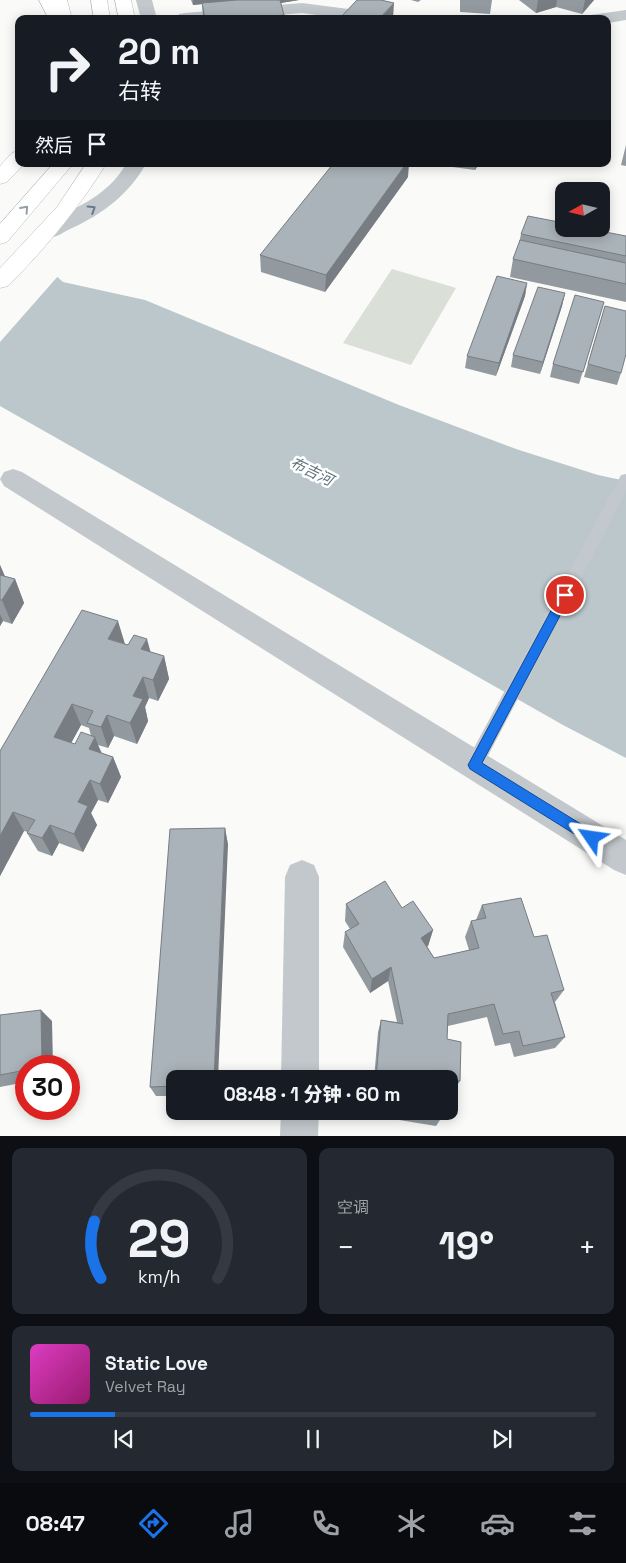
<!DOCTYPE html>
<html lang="zh">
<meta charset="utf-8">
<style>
:root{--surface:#171b24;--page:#242831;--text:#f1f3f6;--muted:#9ea1a6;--line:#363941;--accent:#1a73e8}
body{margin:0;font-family:"Space Grotesk","Noto Sans SC",sans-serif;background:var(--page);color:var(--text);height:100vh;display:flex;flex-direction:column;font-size:19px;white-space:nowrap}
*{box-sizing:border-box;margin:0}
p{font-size:16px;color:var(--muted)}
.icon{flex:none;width:28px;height:28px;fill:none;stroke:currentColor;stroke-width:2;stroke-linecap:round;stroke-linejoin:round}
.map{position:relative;height:1136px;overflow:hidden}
.drawer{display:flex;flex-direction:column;gap:12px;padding:12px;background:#0d0f14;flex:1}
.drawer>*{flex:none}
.banner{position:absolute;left:15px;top:15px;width:596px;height:152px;border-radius:10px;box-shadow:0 2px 12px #0003;background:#171b24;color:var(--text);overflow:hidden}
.needle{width:32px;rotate:262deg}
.buttons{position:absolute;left:555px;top:182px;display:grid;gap:10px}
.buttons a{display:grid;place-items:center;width:55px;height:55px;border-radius:10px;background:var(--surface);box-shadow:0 2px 12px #0003;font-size:25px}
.speed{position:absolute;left:15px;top:1055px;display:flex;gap:10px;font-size:25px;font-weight:700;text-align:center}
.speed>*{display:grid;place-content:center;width:65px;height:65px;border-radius:50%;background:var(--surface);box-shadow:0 2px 12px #0003;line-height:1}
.speed .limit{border:8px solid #d22;background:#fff;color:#111}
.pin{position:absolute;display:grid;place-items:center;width:42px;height:42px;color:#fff;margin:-21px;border:2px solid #fff;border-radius:50%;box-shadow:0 1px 5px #0007}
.me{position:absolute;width:55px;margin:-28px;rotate:302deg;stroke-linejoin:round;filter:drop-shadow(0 0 4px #0008)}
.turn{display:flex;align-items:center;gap:18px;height:105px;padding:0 20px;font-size:22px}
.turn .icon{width:65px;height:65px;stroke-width:2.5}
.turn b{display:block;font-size:35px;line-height:42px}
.then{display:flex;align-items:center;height:48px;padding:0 20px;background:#0003;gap:10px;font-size:19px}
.big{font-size:38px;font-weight:800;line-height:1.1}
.drawer .tile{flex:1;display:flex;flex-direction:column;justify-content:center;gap:8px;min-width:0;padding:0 18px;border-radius:10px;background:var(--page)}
.drawer .dial{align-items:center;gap:0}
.dial svg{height:130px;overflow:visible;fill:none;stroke:var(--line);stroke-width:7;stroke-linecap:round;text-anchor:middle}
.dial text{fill:var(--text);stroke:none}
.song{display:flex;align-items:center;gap:15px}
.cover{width:60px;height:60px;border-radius:8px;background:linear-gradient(135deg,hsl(310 70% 55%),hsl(320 70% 35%))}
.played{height:5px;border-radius:2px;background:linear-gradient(90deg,var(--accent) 15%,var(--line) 15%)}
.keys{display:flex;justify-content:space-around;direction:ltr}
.heat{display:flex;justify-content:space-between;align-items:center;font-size:28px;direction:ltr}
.drawer .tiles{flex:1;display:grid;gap:12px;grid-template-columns:1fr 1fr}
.tile:last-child{grid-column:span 2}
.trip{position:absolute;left:166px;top:1070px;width:292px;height:50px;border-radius:10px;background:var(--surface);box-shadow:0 2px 12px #0003;font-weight:800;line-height:50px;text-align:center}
.dock{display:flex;height:80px;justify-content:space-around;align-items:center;background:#090b0e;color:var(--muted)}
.dock .icon{width:35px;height:35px}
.dock .active{color:var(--accent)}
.dock b{font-size:22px;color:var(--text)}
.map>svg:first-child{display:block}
.green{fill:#dadfd7}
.water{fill:#bbc7cb}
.pier{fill:#fafaf8}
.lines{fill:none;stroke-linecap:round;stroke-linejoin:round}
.primary-casing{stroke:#b5babe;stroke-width:1}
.highway-casing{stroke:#b4b9bd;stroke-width:1}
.lane{fill:#c3c8cc;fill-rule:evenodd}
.street{fill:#c3c8cc;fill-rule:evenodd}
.primary{fill:#fff;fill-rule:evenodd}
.highway{fill:#fff;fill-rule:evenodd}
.wall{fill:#929a9f;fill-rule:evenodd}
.shaded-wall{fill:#777d82}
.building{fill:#aab3b9;stroke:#777d82}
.oneway{stroke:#939fa8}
.oneway2{stroke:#6a7a87}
.route{fill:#1a73e8;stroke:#114b97}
.labels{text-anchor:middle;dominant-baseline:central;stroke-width:5;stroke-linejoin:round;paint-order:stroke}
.water-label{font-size:15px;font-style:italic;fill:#60757c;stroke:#fff}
</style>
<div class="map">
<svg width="626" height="1136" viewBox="0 0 626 1136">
<rect width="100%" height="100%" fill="#fafaf8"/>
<polygon class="green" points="392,269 456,288 411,365 343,343"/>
<polygon class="water" points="0,225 63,282 145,300 399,405 519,450 598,475 626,481 626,758 563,725 0,406"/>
<polygon class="pier" points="0,222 59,275 0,342"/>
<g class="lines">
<g class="primary-casing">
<g id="primary">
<polygon points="39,0 55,0 66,19 49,19"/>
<polygon points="115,0 131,0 135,19 119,19"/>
<path d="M86 164H106C78 209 45 249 8 286L0 288V268L57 207Z"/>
</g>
</g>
<g class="highway-casing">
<g id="highway">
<polygon points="51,0 67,0 72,19 56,19"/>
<polygon points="91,0 107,0 110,19 94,19"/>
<polygon points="19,151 19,164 24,164 7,182 0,184 0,166 12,153"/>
<polygon points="53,164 73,164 7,242 0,244 0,224"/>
</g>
</g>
<polygon class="lane" points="626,474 626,492 480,771 474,773 468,771 465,765 468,759 621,475"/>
<g class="street">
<polygon points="136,0 152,0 157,19 141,19"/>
<polygon points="302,3 387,14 393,15 395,19 346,19 302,13 235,19 177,18 179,14 185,13"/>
<polygon points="626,10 626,20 608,23 608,19 588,19 590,15"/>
<path d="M126 164H146C128 195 103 214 70 229 60 234 54 240 42 237L39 232 42 227C74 206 105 200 126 164Z"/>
<polygon points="13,469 22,472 626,840 626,875 614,870 4,486 0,479 4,472"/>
<polygon points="302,860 314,865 319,877 319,1079 281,1079 285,877 290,865"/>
<polygon points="281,1111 319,1111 318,1136 280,1136"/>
</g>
<use href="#primary" class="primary"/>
<use href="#highway" class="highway"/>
</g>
<g class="wall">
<polygon points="191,0 299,0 281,3 284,19 203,19 202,4 193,5"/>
<polygon points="411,0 421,0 418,2"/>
<polygon points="460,0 492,0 490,14 460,12"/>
<polygon points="519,0 594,0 582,14 556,7 536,13"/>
<polygon points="626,145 626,166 621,165"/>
<polygon points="430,164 479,164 475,170"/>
<polygon points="408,177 325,292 261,272 260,255"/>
<polygon points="521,234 626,236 626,302 510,277 513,259 519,243"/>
<polygon points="527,283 525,296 496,376 465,368 467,356"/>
<polygon points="565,293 562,306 540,374 511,367 513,355"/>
<polygon points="604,302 579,384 550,377 553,364"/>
<polygon points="605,306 621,373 617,385 584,377"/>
<polygon points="0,565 5,577 15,579 24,603 12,624 3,621 0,626"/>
<path d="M125 644 164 656 169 679 158 701 149 698 145 707 148 721 137 744 114 736 108 748 98 745 102 753 113 757 121 777 108 803 98 800 91 813 97 825 83 852 59 843 52 856 38 851 27 833 28 832 24 831 0 876V751ZM81 725 89 728 91 736 75 744 71 743Z"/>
<polygon points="225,828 228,845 175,1079 175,1096 156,1096 150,1087"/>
<polygon points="346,904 402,908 433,930 428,946 427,946 434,958 469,950 465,937 471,921 476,920 482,905 534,937 564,990 555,1002 565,1037 555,1048 514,1057 510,1043 495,1046 487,1017 448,1026 447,1039 460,1081 453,1092 450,1091 450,1079 374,1079 378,1032 381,1020 397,1022 388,981 370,993 343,947 345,932 350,929 345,921"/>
<polygon points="0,1015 52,1021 26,1066 26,1082 0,1087"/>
<polygon points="388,1111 442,1111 442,1117 436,1126 387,1118"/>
</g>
<g class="shaded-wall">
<polygon points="193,0 231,0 231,1 193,5"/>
<polygon points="268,0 299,0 268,5"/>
<polygon points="538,0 557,0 556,7 536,13"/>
<polygon points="585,0 594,0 582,14"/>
<polygon points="394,3 393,19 379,19"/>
<polygon points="406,164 409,164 408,177 325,292 326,275"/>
<polygon points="476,164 479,164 475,170"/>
<polygon points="527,283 525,296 496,376 499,363"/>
<polygon points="565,293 562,306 540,374 543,362"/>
<polygon points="0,565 10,588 15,579 24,603 12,624 2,600 0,588"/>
<polygon points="0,614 3,621 0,626"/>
<polygon points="118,621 125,644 108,639"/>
<polygon points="147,639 153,661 141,649"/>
<polygon points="164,656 169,679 158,701 153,680"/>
<polygon points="143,677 149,698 145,707 148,721 137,744 130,723 133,696"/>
<polygon points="72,704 81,725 63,758 54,737"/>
<polygon points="107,715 114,736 108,748 101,727"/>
<polygon points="95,737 103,758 89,749"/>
<polygon points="113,757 121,777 108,803 100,784"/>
<polygon points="90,780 98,800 91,813 97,825 83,852 74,834 78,802"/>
<polygon points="13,812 24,831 0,876 0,836"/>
<polygon points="50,825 59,843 52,856 42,838"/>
<polygon points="225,828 228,845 218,1079 214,1079"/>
<polygon points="433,930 428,946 417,953 421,938"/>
<polygon points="391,967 388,981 370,993 372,979"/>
<polygon points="41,1010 52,1021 53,1066 42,1066"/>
</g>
<g class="building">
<polygon points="237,0 280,0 284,15 240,19 205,19 202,3"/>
<polygon points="357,0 381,0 394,3 379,19 339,19"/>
<polygon points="440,16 453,19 437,19"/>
<polygon points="333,164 406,164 326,275 260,255"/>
<polygon points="528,216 564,223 564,229 590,229 626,236 626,256 521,234"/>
<polygon points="520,240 626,263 626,284 513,259"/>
<polygon points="497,276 527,283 499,363 467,356"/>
<polygon points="538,287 565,293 543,362 513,355"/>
<polygon points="575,295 604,302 583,372 553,364"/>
<polygon points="605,306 626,311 626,354 621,373 588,364"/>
<polygon points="0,575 15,579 2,600 0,600"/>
<polygon points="82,610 118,621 108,639 128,645 134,635 147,639 141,649 164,656 153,680 143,677 133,696 143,699 130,723 107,715 101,727 87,723 93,711 72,704 54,737 75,744 81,732 95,737 89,749 113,757 100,784 90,780 78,802 88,806 74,834 50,825 42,838 27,833 35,820 13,812 0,836 0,751"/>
<polygon points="225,828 214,1079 175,1079 175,1086 150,1087 170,829"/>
<polygon points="385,881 402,908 413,901 433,930 421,938 434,958 479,948 471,921 486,918 482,905 521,898 534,937 547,935 564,990 551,993 565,1037 523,1046 519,1031 503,1034 494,1004 448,1014 447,1039 461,1042 460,1081 450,1080 450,1079 376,1078 381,1020 403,1024 391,967 372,979 345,932 359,924 346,904"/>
<polygon points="41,1010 42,1066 26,1066 26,1070 0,1075 0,1015"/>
<polygon points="407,1111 442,1111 442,1117"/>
</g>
<defs><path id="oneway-chevron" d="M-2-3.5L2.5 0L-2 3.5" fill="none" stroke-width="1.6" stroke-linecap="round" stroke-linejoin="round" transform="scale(1.25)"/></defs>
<use class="oneway" href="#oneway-chevron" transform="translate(25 209) rotate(-48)"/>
<use class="oneway2" href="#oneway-chevron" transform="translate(92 209) rotate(-32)"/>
<polygon class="route" points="565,590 569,592 571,595 482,763 597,834 599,838 597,843 592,845 470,769 468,765 561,592"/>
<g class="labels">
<g class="water-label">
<text transform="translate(312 471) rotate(26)">布吉河</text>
</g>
</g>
</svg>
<div class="buttons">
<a><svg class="needle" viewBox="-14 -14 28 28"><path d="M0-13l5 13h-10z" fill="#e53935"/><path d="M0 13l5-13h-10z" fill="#9ea1a6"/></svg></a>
</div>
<div class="speed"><div class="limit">30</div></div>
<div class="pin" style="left:565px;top:595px;background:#d93025"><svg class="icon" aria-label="arrive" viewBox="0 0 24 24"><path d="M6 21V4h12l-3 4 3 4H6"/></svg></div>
<svg class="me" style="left:592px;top:838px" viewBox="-20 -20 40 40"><path d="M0-17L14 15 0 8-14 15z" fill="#1a73e8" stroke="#fff" stroke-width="4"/></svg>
<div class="trip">08:48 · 1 分钟 · 60 m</div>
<div class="banner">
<div class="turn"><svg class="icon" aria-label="right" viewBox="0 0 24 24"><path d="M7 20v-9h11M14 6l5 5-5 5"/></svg><div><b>20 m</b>右转</div></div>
<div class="then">然后<svg class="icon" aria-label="arrive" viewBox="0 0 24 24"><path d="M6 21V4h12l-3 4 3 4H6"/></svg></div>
</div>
</div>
<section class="drawer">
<div class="tiles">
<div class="tile dial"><svg viewBox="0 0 100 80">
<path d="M14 69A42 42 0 1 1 86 69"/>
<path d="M14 69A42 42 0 0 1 10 34" stroke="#1a73e8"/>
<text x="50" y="56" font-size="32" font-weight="700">29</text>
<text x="50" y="72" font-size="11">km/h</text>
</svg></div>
<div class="tile"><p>空调</p>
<div class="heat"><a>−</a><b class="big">19°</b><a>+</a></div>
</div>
<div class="tile">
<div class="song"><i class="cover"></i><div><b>Static Love</b><p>Velvet Ray</p></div></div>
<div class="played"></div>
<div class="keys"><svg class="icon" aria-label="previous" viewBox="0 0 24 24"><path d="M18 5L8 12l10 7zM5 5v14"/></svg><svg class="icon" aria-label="pause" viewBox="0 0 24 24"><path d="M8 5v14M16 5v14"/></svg><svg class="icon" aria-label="next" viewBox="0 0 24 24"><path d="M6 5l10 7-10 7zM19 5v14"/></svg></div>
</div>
</div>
</section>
<nav class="dock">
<b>08:47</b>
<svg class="icon active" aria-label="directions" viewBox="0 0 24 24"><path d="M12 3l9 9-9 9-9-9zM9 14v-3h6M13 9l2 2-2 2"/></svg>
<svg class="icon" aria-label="music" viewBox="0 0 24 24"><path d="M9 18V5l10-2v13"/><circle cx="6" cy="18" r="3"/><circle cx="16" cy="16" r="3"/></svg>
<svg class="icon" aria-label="phone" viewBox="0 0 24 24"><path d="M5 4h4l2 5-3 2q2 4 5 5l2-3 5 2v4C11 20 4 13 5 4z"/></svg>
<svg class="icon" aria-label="climate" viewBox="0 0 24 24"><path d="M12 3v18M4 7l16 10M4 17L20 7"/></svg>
<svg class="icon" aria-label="car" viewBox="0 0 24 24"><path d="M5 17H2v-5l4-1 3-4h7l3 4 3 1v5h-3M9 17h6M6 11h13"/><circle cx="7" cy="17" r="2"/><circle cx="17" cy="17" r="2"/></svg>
<svg class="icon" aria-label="filters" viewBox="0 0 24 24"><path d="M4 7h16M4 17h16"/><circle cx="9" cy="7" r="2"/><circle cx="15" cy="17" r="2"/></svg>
</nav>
